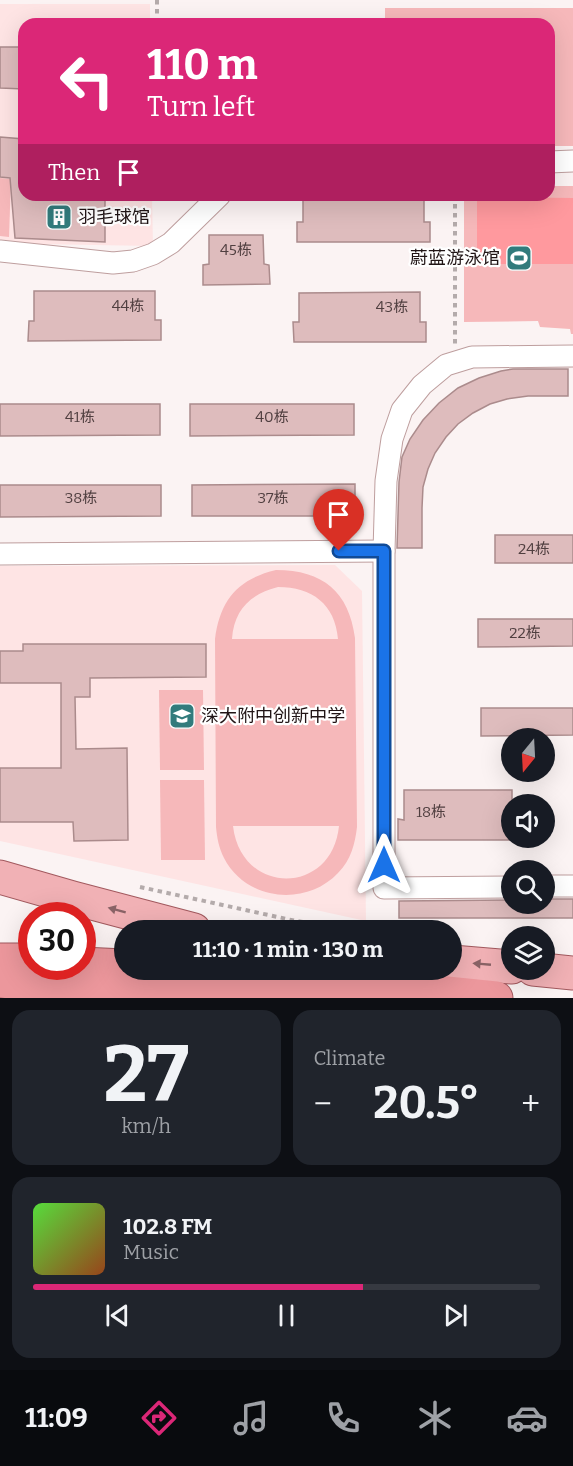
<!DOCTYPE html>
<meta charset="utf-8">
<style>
:root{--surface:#171b24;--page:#20242c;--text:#f1f3f6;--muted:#9ea1a6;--line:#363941;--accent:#db2777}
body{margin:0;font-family:Bitter,"Noto Sans SC",serif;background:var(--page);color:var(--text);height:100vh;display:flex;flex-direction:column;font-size:22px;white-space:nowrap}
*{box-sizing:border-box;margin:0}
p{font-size:20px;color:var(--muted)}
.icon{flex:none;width:33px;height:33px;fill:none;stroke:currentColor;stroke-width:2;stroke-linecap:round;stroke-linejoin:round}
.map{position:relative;height:998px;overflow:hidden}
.sheet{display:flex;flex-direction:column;gap:12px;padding:12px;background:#0d0f14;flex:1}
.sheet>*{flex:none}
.hud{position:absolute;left:18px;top:18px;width:537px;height:183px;border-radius:18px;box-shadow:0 6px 24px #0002;background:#db2777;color:#fff;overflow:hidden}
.needle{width:39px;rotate:198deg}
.buttons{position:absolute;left:501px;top:728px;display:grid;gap:12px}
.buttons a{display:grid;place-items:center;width:54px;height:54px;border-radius:50%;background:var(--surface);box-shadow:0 6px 24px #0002;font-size:30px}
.speed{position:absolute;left:18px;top:902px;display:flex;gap:12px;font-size:30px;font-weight:700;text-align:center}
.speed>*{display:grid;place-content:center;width:78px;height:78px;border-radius:50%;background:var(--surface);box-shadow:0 6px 24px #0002;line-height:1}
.speed .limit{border:9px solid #d22;background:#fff;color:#111}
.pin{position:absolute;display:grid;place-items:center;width:51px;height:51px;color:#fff;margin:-62px -26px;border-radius:50% 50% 50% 0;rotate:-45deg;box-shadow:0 0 6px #0007}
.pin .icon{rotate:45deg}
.me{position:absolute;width:66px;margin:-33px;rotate:0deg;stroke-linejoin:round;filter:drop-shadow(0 0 4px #0008)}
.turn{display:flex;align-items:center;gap:21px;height:126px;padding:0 30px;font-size:27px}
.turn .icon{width:78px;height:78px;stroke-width:2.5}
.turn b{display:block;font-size:42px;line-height:51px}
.then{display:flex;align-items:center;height:57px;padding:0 30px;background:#0003;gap:12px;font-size:22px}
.big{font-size:45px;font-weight:700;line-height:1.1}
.sheet .widget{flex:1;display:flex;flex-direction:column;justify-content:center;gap:9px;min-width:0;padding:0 21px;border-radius:18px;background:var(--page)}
.sheet .dial{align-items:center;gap:0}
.dial b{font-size:78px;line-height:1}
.song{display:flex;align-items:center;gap:18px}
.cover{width:72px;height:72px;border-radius:9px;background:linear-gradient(135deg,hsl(110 70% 55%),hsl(20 70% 35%))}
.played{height:6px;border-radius:3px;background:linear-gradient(90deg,var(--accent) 65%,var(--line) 65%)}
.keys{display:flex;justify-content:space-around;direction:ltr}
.heat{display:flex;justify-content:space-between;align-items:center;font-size:33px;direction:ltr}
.sheet .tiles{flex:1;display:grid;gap:12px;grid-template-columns:1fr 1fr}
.widget:last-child{grid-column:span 2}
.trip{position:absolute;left:114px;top:920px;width:348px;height:60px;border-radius:30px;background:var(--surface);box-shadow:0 6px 24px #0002;font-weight:700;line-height:60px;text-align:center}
.tabs{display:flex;height:96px;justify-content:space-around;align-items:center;background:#090b0e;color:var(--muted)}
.tabs .icon{width:42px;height:42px}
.tabs .selected{color:var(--accent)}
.tabs b{font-size:27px;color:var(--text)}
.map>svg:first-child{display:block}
.built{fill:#fee4e4}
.green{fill:#f6b8ba;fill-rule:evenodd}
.water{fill:#ff999e}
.building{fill:#debcbd;stroke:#ab8b8c;stroke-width:1.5}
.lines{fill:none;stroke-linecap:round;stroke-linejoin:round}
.minor-casing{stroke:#be9e9e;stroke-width:23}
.primary-casing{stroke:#a2595e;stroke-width:35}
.trunk-casing{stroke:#a2595e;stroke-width:35}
.path{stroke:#b4abab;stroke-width:4;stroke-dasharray:4.5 4.5;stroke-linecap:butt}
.minor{stroke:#fff;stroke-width:21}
.primary{stroke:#f1b1b5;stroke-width:33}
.trunk{stroke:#ec979c;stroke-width:33}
.oneway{fill:#896366}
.route-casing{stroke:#114b97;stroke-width:15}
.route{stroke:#1a73e8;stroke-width:10}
.labels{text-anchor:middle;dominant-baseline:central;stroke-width:4.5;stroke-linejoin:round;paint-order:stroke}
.number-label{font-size:15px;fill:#503f40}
.poi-label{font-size:18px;fill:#211516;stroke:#fff;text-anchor:start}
</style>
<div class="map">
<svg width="573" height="998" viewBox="0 0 573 998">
<rect width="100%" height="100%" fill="#fbf3f3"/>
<g class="built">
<polygon points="0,4 150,4 150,24 24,24 24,195 152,195 153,246 37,244 0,240"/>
<polygon points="335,565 362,591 366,921 0,841 0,566"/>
</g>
<g class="green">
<polygon points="385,8 573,8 573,146 549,146 549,24 385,24"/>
<polygon points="0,178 11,179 9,237 0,236"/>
<polygon points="549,186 573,186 573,334 571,334 570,329 540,327 538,321 464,322 464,195 549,195"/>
<path d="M276 570C323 570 349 592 355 638L357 827C355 844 351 860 338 873 306 907 246 901 224 858 219 848 217 838 216 827L215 639C220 600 238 579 276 570ZM278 587C312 587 335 604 338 639H232C234 610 250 594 278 587ZM233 826H339C332 896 241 896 233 826Z"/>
<polygon points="159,690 203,690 204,770 160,770"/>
<polygon points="160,780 204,780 205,860 161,860"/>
</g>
<polygon class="water" points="477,197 573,198 573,264 477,264"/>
<g class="building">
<polygon points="0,47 20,47 24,57 24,89 0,88"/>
<polygon points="0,137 24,139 24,195 105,195 105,242 15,238 10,178 0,177"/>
<polygon points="303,195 424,195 424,222 430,222 430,242 297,242 297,222 303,222"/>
<polygon points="209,235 263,235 264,264 269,265 270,284 203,285 203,265 209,264"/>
<polygon points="34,291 155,291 155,320 161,320 161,340 28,341 29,321 34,321"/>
<polygon points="420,292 420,322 426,322 426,342 294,342 293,322 299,322 299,293"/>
<polygon points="513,369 568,369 568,396 528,396 507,399 490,404 473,413 458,424 446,437 435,453 428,469 423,487 422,508 422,548 397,548 399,482 402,457 410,439 423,420 439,403 458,388 479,378 501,371"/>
<polygon points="0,404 160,404 160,435 0,436"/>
<polygon points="190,404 354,404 354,435 190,436"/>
<polygon points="355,484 355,516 192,516 192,485"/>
<polygon points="0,485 161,485 161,516 0,517"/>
<rect x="495" y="535" width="78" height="28"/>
<polygon points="478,619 573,619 573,646 478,647"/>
<polygon points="23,644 206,644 206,677 90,678 90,697 75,697 76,749 127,748 128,840 74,841 73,822 0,822 0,768 61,768 61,683 0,683 0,651 23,651"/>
<polygon points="481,708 573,708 573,735 481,736"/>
<polygon points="404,790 512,790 512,840 398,840 398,819 404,820"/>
<polygon points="544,899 573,899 573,918 399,918 399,901 512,900 512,903 544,903"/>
</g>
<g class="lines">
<g class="minor-casing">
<g id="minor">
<polyline points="549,162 573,161"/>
<polyline points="0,251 113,263 133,261 153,254 171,243 220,195"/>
<polyline points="0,554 384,551"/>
<polyline points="544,886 573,886"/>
<polyline points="512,887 384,888 384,551 386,481 392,439 402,410 422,385 446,365 472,357 573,356"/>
</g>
</g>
<g class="primary-casing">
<g id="primary">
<polyline points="0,877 73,898 194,930"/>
<polyline points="452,962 512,967"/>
<polyline points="533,969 573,973"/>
</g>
</g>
<g class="trunk-casing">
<g id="trunk">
<polyline points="0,960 32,960"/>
<polyline points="82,964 124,966"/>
<polyline points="0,981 124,992 176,993 239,990 348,989 437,992 496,998"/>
</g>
</g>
<g class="path">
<polyline points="157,0 157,24"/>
<polyline points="455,195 455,344"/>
<polyline points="140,887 296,921 358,930"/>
</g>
<use href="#minor" class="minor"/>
<use href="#primary" class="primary"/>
<use href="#trunk" class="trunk"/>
</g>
<defs><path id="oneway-solid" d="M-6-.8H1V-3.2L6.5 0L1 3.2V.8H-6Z" transform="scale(1.5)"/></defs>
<g class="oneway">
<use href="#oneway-solid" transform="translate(117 910) rotate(-165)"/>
<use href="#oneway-solid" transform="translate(482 964) rotate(-175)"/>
</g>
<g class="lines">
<g class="route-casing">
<polyline id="route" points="339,551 384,551 384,865"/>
</g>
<use href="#route" class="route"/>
</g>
<defs>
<g id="building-square" transform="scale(1.35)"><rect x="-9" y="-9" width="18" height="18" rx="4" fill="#327b7c" stroke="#fff"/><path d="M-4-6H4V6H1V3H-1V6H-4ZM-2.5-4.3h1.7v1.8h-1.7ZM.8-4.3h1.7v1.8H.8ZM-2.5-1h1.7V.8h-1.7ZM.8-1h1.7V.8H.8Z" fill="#fff"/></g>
<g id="stadium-square" transform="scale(1.35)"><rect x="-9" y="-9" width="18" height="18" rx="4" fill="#327b7c" stroke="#fff"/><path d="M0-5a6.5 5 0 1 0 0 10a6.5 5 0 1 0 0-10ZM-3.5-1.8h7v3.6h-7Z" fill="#fff"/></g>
<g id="school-square" transform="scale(1.35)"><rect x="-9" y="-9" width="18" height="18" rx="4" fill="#327b7c" stroke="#fff"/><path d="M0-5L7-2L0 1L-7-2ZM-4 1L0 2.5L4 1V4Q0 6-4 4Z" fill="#fff"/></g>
</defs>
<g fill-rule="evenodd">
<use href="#building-square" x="59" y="217"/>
<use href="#stadium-square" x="519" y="258"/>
<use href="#school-square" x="182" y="716"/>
</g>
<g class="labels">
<g class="number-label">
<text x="236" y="250">45栋</text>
<text x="128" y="306">44栋</text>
<text x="392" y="307">43栋</text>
<text x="80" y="417">41栋</text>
<text x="272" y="417">40栋</text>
<text x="81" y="498">38栋</text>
<text x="273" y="498">37栋</text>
<text x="534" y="549">24栋</text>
<text x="525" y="633">22栋</text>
<text x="431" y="812">18栋</text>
</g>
<g class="poi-label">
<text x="78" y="217">羽毛球馆</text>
<text x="500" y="258" text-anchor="end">蔚蓝游泳馆</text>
<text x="201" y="716">深大附中创新中学</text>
</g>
</g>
</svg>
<div class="buttons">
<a><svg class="needle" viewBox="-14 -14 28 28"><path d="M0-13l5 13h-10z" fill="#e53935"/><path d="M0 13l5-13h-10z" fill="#9ea1a6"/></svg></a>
<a><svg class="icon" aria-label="sound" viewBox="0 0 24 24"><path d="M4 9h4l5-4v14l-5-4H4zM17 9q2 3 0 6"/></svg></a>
<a><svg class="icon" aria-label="search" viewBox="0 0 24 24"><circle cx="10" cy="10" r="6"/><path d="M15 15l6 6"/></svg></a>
<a><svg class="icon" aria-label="layers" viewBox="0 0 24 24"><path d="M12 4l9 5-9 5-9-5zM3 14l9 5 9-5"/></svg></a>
</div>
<div class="speed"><div class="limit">30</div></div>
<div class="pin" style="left:339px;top:551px;background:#d93025"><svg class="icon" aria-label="arrive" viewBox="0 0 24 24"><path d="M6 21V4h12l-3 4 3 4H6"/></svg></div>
<svg class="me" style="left:384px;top:865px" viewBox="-20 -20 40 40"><path d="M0-17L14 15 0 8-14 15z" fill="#1a73e8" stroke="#fff" stroke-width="4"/></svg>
<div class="trip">11:10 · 1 min · 130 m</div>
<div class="hud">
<div class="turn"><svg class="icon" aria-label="left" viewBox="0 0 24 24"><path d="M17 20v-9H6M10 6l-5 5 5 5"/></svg><div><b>110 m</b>Turn left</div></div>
<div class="then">Then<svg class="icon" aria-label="arrive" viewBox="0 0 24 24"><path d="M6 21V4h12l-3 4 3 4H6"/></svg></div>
</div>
</div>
<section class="sheet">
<div class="tiles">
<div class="widget dial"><b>27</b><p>km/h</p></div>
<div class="widget"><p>Climate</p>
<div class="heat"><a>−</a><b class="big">20.5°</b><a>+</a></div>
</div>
<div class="widget">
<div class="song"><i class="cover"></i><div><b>102.8 FM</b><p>Music</p></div></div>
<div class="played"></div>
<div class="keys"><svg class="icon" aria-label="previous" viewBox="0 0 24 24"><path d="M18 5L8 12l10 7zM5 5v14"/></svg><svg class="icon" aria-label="pause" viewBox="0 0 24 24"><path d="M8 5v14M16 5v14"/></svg><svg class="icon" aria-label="next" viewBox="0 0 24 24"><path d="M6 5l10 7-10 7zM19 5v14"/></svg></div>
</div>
</div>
</section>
<nav class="tabs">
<b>11:09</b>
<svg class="icon selected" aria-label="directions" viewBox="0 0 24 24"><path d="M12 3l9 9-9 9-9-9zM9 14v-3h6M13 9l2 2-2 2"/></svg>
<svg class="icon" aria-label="music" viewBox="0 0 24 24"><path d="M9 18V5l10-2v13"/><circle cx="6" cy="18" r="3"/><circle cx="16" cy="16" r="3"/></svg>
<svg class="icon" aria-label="phone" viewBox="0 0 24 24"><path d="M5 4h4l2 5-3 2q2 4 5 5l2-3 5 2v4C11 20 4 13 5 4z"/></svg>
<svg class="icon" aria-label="climate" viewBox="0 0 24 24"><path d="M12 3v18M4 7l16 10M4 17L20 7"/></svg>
<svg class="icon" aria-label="car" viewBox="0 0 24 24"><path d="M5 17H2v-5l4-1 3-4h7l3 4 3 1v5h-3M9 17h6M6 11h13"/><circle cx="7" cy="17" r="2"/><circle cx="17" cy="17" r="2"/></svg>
</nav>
